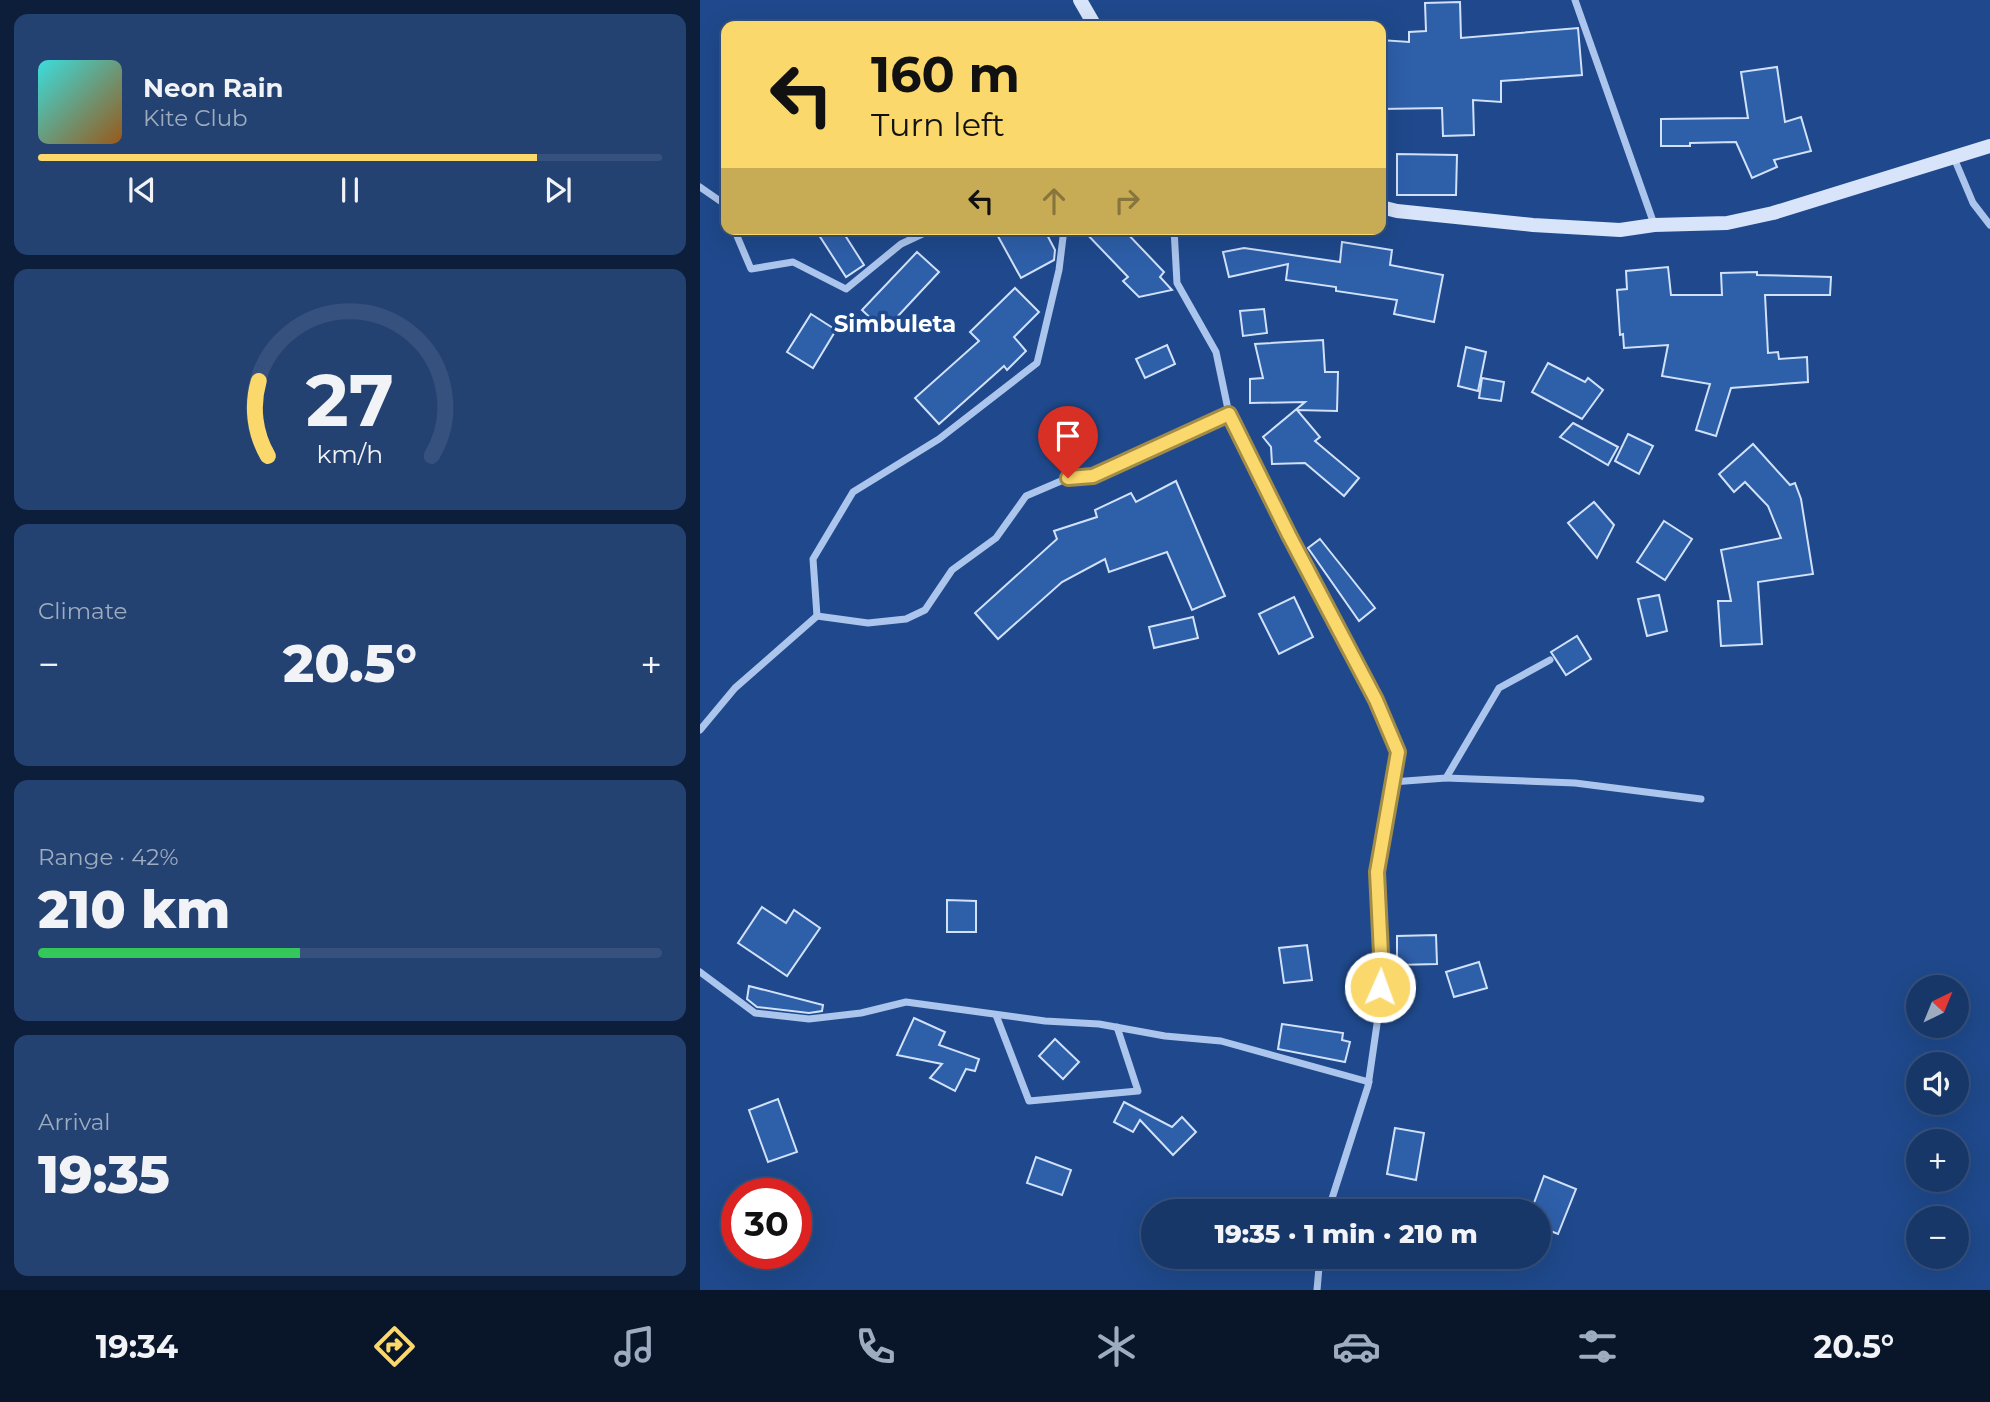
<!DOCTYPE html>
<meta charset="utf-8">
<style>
:root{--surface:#173769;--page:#244271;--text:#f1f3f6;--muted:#9eacc0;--line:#36517d;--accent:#fad86b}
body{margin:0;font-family:Montserrat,sans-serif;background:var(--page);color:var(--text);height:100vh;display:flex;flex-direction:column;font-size:26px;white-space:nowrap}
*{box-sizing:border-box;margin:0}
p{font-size:23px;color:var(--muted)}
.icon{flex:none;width:38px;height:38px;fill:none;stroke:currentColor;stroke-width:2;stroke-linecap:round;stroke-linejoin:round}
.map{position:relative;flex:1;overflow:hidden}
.side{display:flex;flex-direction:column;gap:14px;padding:14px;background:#0d1e3a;width:700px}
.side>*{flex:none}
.hud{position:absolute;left:21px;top:21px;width:665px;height:214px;border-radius:14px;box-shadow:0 7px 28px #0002,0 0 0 2px var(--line);background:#fad86b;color:#111;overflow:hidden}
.needle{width:46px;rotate:43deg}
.fabs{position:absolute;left:1206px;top:975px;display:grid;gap:14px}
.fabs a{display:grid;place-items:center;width:63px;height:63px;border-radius:50%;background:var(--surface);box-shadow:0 7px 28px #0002,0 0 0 2px var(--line);font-size:35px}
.speed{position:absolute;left:21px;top:1178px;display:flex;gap:14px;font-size:35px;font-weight:700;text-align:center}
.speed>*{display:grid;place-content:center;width:91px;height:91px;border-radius:50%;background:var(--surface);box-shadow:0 7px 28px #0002,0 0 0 2px var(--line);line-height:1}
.speed .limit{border:10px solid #d22;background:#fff;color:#111}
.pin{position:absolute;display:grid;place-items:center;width:60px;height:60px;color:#fff;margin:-72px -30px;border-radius:50% 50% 50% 0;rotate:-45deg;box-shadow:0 0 7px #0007}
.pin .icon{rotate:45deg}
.me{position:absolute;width:77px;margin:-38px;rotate:2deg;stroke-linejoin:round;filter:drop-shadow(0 0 5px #0008)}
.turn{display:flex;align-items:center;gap:24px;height:147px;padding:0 35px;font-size:32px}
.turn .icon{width:91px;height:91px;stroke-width:2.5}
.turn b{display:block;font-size:49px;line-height:60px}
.lanes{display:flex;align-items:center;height:66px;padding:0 35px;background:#0003;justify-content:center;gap:35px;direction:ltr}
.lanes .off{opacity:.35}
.big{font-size:52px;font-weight:800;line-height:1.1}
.side .widget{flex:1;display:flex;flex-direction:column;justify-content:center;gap:10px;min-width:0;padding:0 24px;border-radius:14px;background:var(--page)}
.side .dial{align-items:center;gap:0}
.dial svg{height:182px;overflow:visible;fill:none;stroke:var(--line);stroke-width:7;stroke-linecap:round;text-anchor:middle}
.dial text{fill:var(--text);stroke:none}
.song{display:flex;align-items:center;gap:21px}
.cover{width:84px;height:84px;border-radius:10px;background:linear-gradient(135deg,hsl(180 70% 55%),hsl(30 70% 35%))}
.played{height:7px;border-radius:4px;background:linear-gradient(90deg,var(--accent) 80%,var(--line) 80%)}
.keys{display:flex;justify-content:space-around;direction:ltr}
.heat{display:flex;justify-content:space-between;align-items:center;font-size:38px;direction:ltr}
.charge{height:10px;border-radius:5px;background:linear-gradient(90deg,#34c759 42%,var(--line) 0)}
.trip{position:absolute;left:441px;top:1199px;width:410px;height:70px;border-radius:35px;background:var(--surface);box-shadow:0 7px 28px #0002,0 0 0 2px var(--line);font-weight:800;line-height:70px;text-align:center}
.tab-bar{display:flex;height:112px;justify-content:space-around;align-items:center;background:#09162a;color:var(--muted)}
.tab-bar .icon{width:49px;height:49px}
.tab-bar .current{color:var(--accent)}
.tab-bar b{font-size:32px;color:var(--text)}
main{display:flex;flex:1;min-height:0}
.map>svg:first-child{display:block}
.building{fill:#2e5fa9;stroke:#d1e1f9;stroke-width:2}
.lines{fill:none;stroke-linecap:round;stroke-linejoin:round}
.street{stroke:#acc5ec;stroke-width:7}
.secondary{stroke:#d7e4f9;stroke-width:14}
.route-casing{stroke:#a28c46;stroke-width:18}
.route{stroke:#fad86b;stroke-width:12}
.labels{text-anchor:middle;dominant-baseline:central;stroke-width:7;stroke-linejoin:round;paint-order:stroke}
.quarter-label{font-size:23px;font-weight:bold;fill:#fff;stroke:#1f498c}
</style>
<main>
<section class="side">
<div class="widget">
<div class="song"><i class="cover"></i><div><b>Neon Rain</b><p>Kite Club</p></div></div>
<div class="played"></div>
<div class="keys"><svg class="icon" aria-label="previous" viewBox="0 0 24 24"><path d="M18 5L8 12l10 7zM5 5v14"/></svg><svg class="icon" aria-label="pause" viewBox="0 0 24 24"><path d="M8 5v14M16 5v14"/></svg><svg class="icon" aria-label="next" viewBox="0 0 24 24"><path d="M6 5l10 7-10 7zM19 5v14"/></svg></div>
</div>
<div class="widget dial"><svg viewBox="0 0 100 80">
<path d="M14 69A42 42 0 1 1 86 69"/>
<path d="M14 69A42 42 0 0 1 10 36" stroke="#fad86b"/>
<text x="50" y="56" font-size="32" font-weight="700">27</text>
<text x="50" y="72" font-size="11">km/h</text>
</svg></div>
<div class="widget"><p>Climate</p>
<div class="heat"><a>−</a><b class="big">20.5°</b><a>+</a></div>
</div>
<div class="widget"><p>Range · 42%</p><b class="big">210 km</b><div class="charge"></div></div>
<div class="widget"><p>Arrival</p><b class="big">19:35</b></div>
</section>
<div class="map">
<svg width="1290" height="1290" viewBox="0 0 1290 1290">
<rect width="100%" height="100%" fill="#1f498c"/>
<g class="building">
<polygon points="760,2 761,38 878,28 882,75 801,81 801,102 773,100 774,135 743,136 742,108 681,109 681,40 709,42 709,32 726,31 725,3"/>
<polygon points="1077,67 1085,122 1101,117 1111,151 1074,160 1077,167 1052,178 1036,142 990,143 990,146 961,146 961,119 1048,118 1041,72"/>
<polygon points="697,154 757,155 756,195 697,195"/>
<polygon points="115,229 141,229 164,265 146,277"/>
<polygon points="294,229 344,229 355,250 354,260 321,278"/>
<polygon points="382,229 423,229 464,272 460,277 472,290 439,297 423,281 428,277"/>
<polygon points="642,242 692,250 690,265 743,275 734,322 694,314 697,300 636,291 636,287 586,280 588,264 529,277 523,252 544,248 640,262"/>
<polygon points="217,252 239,272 184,331 162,310"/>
<polygon points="968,267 971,295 1022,295 1021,273 1057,272 1057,275 1131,277 1130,295 1065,295 1068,353 1078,352 1079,359 1107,357 1108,382 1031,388 1016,436 996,430 1010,384 962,376 968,345 924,348 923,334 920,335 917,290 927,289 926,271"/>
<polygon points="315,288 339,312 314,337 326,351 307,370 304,366 239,424 215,398 279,341 270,332"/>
<polygon points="564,309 567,333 543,336 540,311"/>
<polygon points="111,314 136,330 113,368 87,352"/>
<polygon points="623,340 625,372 638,372 637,411 597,410 620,437 615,441 659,478 644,496 605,463 572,464 571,447 563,437 605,402 550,403 550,379 563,378 555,344"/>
<polygon points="467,345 475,364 445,378 436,359"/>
<polygon points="766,347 786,352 778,391 758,386"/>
<polygon points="848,363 885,382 888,378 903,390 882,419 832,392"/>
<polygon points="782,378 804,382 801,401 779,398"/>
<polygon points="873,423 918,447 908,465 860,437"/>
<polygon points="928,434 953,446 939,474 915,461"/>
<polygon points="1053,444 1090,485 1095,483 1101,499 1113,574 1058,582 1062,644 1021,646 1018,601 1031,601 1021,550 1081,538 1068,506 1045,482 1034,492 1019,474"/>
<polygon points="476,481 525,596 492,610 467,552 409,572 405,559 362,582 298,639 275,613 357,539 354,531 397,517 395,510 431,493 436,502"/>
<polygon points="894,502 914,525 897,558 868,523"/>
<polygon points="964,521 992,539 965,580 937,562"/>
<polygon points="620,539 675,608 659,621 608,548"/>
<polygon points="959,595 967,631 947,636 938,599"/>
<polygon points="594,597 613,637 579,654 559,614"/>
<polygon points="493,617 498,638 454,648 449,627"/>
<polygon points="877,636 891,659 866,675 851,652"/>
<polygon points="247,900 276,901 276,932 247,932"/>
<polygon points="62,907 86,923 94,910 120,928 87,976 38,943"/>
<polygon points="736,935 737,964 697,965 697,936"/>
<polygon points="607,945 612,980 584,983 579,948"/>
<polygon points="779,962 787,988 754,997 746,972"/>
<polygon points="49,986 123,1005 122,1011 109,1013 57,1007 47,999"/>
<polygon points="214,1018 245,1032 239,1045 279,1059 275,1071 266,1069 255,1091 230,1078 242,1064 197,1055"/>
<polygon points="582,1024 643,1033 642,1040 650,1042 645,1062 578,1049"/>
<polygon points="355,1039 379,1062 363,1079 339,1056"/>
<polygon points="78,1099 97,1152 68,1162 49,1110"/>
<polygon points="424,1102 472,1127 482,1117 496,1132 473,1155 440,1120 433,1132 414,1122"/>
<polygon points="695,1128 724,1133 716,1180 687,1174"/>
<polygon points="336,1157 371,1170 362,1195 327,1183"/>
<polygon points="844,1176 876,1189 858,1234 838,1226 838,1211 831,1211"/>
</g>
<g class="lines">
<g class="street">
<polyline points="875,0 954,224"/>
<polyline points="1254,158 1273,203 1290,225"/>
<polyline points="0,187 23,203 26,211"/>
<polyline points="34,229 51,269 93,262 146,289 201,244 233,229"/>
<polyline points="474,229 477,283 516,352 529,414 589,535 676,700 698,752 677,872 681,968 677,1024 668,1086 628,1211"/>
<polyline points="117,616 113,559 153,492 239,439 337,363 359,270 364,229"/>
<polyline points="0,730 35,688 117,616 168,623 206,619 225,610 252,570 296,538 326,496 368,478 393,476 529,414"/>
<polyline points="746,778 875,783 1001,799"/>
<polyline points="692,782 746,778 799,688 850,660"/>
<polyline points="0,972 55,1013 109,1019 161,1013 206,1002 345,1021 399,1024 465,1036 521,1041 669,1082"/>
<polyline points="296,1015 329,1101 438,1091 417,1027"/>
<polyline points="617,1290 620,1256"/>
</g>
<g class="secondary">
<polyline points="380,0 395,26"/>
<polyline points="681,207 697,211 833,225 920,230 954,225 1027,223 1073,213 1290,146"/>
</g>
</g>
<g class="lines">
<g class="route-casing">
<polyline id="route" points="368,478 393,476 529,414 589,535 676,700 698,752 677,872 681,954 680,987"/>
</g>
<use href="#route" class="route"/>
</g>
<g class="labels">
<g class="quarter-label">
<text x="195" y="324">Simbuleta</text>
</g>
</g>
</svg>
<div class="fabs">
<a><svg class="needle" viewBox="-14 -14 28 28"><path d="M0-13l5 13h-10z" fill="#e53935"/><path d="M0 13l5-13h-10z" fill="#9eacc0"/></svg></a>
<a><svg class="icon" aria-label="sound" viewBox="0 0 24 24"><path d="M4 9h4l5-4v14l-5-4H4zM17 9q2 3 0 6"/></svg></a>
<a>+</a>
<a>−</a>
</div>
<div class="speed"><div class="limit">30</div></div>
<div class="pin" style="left:368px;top:478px;background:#d93025"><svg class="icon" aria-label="arrive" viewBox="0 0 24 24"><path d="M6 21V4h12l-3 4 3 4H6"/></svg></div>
<svg class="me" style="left:680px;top:987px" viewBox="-20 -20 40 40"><circle r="17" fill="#fad86b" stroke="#fff" stroke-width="3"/><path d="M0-11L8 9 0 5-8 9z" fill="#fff"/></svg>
<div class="trip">19:35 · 1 min · 210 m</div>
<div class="hud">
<div class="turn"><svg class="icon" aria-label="left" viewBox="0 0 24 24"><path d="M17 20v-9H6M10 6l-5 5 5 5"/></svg><div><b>160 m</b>Turn left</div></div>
<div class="lanes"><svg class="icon" aria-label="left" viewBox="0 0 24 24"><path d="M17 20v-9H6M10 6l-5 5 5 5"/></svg><svg class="icon off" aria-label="ahead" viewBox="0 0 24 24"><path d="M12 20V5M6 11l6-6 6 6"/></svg><svg class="icon off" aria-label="right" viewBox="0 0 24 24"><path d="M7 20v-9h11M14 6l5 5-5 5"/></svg></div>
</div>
</div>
</main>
<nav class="tab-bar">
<b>19:34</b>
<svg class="icon current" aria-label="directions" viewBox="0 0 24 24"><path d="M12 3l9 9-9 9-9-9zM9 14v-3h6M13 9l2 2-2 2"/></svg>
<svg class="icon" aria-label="music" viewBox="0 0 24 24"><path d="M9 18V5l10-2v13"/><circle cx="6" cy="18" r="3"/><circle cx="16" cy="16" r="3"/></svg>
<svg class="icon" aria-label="phone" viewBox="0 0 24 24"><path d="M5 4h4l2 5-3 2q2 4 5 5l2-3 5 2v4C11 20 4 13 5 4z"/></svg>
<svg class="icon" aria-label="climate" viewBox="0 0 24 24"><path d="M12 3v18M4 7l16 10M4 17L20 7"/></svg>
<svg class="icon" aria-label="car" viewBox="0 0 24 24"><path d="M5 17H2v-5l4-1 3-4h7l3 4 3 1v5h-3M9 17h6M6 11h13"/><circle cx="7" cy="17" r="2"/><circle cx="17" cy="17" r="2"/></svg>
<svg class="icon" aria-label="filters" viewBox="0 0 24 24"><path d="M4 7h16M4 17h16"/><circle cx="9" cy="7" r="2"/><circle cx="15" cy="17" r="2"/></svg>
<b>20.5°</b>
</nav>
